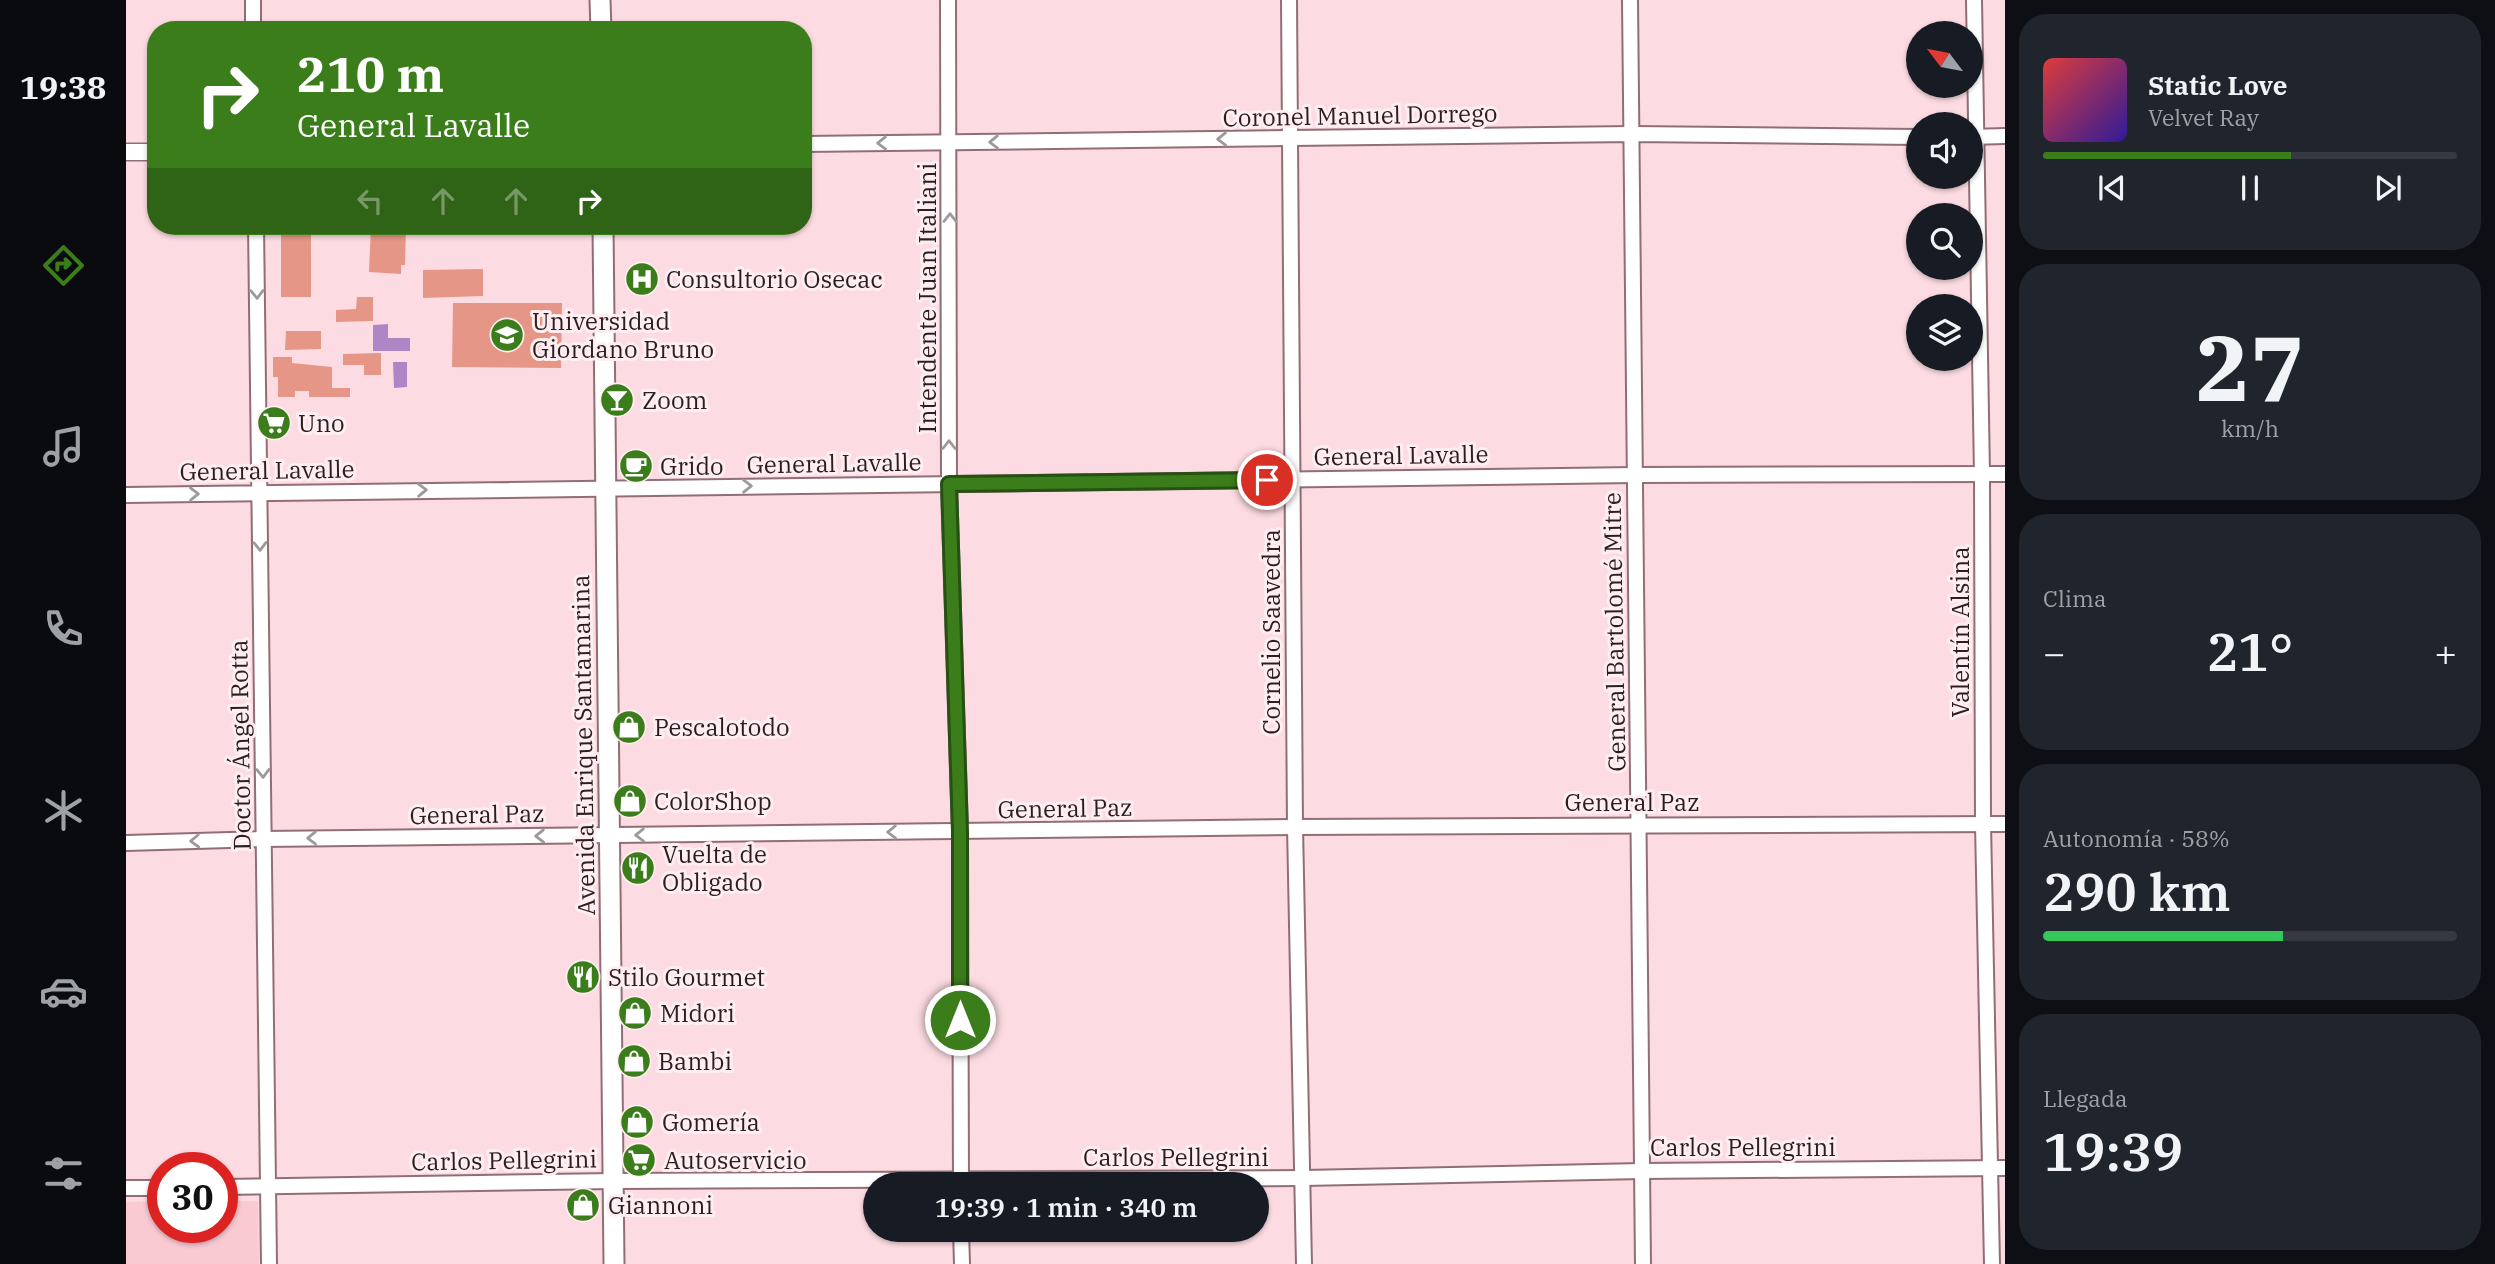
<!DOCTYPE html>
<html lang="es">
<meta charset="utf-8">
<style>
:root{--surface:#171b24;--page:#20242c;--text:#f1f3f6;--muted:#9ea1a6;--line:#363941;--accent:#3b7c1b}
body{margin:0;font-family:"IBM Plex Serif",serif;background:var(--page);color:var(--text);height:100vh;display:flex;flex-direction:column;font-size:26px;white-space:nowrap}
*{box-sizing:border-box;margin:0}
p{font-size:23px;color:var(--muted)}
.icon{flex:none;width:38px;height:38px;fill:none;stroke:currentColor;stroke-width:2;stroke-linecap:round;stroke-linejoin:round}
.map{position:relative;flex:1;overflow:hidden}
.details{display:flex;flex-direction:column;gap:14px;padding:14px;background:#0d0f14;width:490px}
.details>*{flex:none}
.top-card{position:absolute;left:21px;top:21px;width:665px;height:214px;border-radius:28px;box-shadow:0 2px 5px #0004;background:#3b7c1b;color:#fff;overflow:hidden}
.needle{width:46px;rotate:302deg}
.tools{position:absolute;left:1780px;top:21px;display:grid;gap:14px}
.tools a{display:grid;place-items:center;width:77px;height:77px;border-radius:50%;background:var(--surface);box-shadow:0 2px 5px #0004;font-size:35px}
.speed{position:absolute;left:21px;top:1152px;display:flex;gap:14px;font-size:35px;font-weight:700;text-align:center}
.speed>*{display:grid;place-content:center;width:91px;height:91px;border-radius:50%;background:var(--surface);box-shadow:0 2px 5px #0004;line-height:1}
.speed .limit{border:10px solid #d22;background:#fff;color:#111}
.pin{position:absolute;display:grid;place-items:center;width:60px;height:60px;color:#fff;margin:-30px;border:4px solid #fff;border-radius:50%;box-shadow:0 2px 7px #0007}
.me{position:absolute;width:77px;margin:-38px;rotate:0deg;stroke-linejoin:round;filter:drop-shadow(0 0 5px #0008)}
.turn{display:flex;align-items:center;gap:24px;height:147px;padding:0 35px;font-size:32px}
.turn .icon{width:91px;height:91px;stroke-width:2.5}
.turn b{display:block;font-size:49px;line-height:60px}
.lanes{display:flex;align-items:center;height:66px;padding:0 35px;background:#0003;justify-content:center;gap:35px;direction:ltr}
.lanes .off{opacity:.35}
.big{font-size:52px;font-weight:600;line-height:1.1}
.details .tile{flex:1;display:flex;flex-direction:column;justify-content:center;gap:10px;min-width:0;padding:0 24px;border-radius:28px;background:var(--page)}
.details .dial{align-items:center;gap:0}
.dial b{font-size:91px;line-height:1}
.song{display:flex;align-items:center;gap:21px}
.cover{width:84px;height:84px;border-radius:10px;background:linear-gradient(135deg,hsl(0 70% 55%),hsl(250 70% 35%))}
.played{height:7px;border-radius:4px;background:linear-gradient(90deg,var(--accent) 60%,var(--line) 60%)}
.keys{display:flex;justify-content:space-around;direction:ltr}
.heat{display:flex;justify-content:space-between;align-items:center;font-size:38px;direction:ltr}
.charge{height:10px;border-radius:5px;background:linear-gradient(90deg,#34c759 58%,var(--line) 0)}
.trip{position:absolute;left:737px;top:1172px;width:406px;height:70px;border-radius:35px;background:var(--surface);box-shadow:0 2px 5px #0004;font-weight:600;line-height:70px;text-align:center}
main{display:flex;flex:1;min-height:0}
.dock{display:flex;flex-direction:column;width:126px;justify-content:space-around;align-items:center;background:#090b0e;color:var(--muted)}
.dock .icon{width:49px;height:49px}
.dock .on{color:var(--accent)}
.dock b{font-size:32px;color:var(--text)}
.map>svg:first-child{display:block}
.built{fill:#facad3}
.water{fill:#ae86c5}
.building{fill:#e69686}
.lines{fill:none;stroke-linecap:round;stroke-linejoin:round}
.minor-casing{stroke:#916e75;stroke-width:18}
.tertiary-casing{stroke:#916e75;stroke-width:19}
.secondary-casing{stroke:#916e75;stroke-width:23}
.minor{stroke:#fff;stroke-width:14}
.tertiary{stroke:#fff;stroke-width:16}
.secondary{stroke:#fff;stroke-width:19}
.oneway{stroke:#a0999b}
.route-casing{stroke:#265112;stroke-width:18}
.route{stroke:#3b7c1b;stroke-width:12}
.labels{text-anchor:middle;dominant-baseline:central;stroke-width:6;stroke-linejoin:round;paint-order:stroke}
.street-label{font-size:24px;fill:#2b1d20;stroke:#ffeef1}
.poi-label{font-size:24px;fill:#2b1d20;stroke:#ffeef1;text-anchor:start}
</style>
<main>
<nav class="dock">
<b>19:38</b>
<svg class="icon on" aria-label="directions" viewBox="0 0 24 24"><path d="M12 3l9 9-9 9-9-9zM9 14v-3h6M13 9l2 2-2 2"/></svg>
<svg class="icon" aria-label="music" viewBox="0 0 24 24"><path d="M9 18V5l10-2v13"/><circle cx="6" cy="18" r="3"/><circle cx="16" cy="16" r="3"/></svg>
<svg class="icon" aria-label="phone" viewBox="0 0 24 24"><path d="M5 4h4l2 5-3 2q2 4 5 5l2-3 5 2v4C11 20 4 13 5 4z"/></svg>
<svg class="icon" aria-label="climate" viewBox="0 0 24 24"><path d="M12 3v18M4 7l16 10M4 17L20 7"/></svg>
<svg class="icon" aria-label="car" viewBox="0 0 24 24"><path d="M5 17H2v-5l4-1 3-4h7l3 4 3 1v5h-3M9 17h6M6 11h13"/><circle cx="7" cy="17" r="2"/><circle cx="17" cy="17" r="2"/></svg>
<svg class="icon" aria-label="filters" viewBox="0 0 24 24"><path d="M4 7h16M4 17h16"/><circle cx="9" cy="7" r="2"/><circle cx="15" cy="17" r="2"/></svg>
</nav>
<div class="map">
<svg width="1879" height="1264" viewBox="0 0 1879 1264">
<rect width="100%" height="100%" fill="#fcdce2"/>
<polygon class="built" points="37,1201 37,1227 96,1227 96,1201 132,1201 133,1264 0,1264 0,1202"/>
<g class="water">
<polygon points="262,324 262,338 284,338 284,351 247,351 247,325"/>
<polygon points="267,362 281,362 281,387 268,388"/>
</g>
<g class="building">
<polygon points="245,226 280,226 279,265 275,265 275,274 243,272"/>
<rect x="155" y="234" width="30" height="63"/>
<polygon points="357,269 357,296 297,298 297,270"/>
<polygon points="231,297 247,297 247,321 210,322 210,310 230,309"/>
<polygon points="327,303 436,303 435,368 326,367"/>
<polygon points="160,331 195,331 195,349 159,350"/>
<polygon points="255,353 255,375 238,375 238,365 217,365 217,354"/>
<polygon points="147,357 166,357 166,363 206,367 206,388 224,388 224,397 183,397 183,391 169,391 169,397 152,397 152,377 147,377"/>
</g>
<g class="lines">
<g class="minor-casing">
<g id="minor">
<polyline points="127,0 127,30"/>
<polyline points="822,0 823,484 834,832 835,1185"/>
<polyline points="1163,0 1169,827 1178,1264"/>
<polyline points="1504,0 1517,1264"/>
<polyline points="1848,0 1856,474 1857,824 1866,1264"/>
<polyline points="1844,137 1879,136"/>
<polyline points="677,144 1506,134 1792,137"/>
<polyline points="130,226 143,1264"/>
<polyline points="0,495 1509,475 1879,474"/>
<polyline points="0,843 137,839 1169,827 1879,824"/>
<polyline points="96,1187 488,1181 1177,1178 1516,1171 1879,1168"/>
<polyline points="0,1188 37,1188"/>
<polyline points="835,1230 836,1264"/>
</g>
</g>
<g class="tertiary-casing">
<polyline id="tertiary" points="0,152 30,152"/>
</g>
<g class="secondary-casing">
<g id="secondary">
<polyline points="474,0 475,30"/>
<polyline points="477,226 488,1264"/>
</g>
</g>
<use href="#minor" class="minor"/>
<use href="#tertiary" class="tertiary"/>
<use href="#secondary" class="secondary"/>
</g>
<defs><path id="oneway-chevron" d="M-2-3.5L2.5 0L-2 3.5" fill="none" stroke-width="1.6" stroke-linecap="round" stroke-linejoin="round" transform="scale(1.75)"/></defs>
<g class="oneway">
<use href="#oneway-chevron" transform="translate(1096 139) rotate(179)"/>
<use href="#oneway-chevron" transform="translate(868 142) rotate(179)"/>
<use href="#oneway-chevron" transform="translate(756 143) rotate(179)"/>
<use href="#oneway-chevron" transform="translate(824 218) rotate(-90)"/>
<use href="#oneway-chevron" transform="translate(131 294) rotate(89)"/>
<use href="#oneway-chevron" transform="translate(823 445) rotate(-90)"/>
<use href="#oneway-chevron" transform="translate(621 486) rotate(-1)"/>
<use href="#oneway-chevron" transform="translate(296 490) rotate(-1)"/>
<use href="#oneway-chevron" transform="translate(68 494) rotate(-1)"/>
<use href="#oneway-chevron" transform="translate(134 546) rotate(89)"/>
<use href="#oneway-chevron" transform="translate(137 773) rotate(89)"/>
<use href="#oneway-chevron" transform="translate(766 832) rotate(179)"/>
<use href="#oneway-chevron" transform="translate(514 835) rotate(179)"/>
<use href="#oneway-chevron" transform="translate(414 836) rotate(179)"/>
<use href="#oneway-chevron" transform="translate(186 838) rotate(179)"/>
<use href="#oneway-chevron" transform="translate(69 841) rotate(178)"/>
</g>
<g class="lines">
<g class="route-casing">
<polyline id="route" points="834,1020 834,832 823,484 1141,480"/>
</g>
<use href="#route" class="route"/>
</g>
<defs>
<g id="hospital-disc" transform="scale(1.75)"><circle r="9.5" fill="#3b7c1b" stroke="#ffeef1"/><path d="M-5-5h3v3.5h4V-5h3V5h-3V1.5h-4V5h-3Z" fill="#fff"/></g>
<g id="university-disc" transform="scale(1.75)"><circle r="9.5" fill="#3b7c1b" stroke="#ffeef1"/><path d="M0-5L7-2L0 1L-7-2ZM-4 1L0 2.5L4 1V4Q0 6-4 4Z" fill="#fff"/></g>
<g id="bar-disc" transform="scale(1.75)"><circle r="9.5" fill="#3b7c1b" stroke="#ffeef1"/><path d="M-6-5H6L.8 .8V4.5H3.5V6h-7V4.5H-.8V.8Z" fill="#fff"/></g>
<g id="supermarket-disc" transform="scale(1.75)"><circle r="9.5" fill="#3b7c1b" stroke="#ffeef1"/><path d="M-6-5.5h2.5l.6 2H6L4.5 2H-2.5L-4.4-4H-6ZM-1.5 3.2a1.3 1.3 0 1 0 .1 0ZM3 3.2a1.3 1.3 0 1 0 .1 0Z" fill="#fff"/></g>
<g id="cafe-disc" transform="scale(1.75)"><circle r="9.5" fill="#3b7c1b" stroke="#ffeef1"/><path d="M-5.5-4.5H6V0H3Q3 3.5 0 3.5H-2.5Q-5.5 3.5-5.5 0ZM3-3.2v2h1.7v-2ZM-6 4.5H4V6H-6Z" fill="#fff"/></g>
<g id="shop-disc" transform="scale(1.75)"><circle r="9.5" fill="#3b7c1b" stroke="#ffeef1"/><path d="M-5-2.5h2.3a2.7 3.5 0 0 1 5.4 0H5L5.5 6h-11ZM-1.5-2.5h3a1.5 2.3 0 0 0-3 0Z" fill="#fff"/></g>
<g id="restaurant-disc" transform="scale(1.75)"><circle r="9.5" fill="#3b7c1b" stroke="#ffeef1"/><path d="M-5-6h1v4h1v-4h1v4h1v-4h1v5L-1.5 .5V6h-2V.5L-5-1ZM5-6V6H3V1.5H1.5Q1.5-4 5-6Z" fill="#fff"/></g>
</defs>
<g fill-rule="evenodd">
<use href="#hospital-disc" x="516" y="279"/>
<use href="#university-disc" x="381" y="335"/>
<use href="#bar-disc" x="491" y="400"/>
<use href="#supermarket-disc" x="148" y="423"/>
<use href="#cafe-disc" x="510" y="466"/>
<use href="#shop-disc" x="503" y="727"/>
<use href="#shop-disc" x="504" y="801"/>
<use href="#restaurant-disc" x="512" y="868"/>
<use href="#restaurant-disc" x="457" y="977"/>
<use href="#shop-disc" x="509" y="1013"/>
<use href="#shop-disc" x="508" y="1061"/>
<use href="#shop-disc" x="511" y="1122"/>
<use href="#supermarket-disc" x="513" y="1160"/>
<use href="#shop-disc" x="457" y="1205"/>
</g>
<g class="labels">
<g class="street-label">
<text transform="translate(1234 115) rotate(-1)">Coronel Manuel Dorrego</text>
<text transform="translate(801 298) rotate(-90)">Intendente Juan Italiani</text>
<text transform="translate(1275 455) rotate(-1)">General Lavalle</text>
<text transform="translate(708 463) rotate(-1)">General Lavalle</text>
<text transform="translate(141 470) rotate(-1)">General Lavalle</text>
<text transform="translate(1145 632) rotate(-90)">Cornelio Saavedra</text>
<text transform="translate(1488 632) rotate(-91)">General Bartolomé Mitre</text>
<text transform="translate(1834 632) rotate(-90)">Valentín Alsina</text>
<text transform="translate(114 745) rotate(-91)">Doctor Ángel Rotta</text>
<text transform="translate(457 745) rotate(-91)">Avenida Enrique Santamarina</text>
<text x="1506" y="802">General Paz</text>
<text transform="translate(939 808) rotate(-1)">General Paz</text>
<text transform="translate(351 814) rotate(-1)">General Paz</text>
<text x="1617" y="1147">Carlos Pellegrini</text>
<text x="1050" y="1157">Carlos Pellegrini</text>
<text transform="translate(378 1160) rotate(-1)">Carlos Pellegrini</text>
</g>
<g class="poi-label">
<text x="540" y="279">Consultorio Osecac</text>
<text x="406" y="321">Universidad<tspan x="406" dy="28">Giordano Bruno</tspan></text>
<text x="516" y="400">Zoom</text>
<text x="172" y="423">Uno</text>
<text x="534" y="466">Grido</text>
<text x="528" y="727">Pescalotodo</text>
<text x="528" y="801">ColorShop</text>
<text x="536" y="854">Vuelta de<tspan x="536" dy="28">Obligado</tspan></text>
<text x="482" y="977">Stilo Gourmet</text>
<text x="534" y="1013">Midori</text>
<text x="532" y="1061">Bambi</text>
<text x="536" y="1122">Gomería</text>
<text x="538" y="1160">Autoservicio</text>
<text x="482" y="1205">Giannoni</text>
</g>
</g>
</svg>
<div class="tools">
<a><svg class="needle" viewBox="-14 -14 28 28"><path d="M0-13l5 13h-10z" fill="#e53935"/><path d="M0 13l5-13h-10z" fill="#9ea1a6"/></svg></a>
<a><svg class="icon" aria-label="sound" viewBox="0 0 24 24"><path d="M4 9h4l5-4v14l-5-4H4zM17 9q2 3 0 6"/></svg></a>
<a><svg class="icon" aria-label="search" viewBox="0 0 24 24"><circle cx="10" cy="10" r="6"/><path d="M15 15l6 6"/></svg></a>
<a><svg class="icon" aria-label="layers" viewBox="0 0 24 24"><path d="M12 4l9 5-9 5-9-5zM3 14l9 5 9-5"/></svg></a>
</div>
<div class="speed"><div class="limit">30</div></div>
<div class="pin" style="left:1141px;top:480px;background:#d93025"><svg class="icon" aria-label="arrive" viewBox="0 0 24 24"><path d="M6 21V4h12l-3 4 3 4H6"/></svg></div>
<svg class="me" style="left:834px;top:1020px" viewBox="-20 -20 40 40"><circle r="17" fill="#3b7c1b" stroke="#fff" stroke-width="3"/><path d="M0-11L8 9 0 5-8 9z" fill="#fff"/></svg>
<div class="trip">19:39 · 1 min · 340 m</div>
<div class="top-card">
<div class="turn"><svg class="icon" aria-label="right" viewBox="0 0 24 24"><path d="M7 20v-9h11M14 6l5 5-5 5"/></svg><div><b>210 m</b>General Lavalle</div></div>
<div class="lanes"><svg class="icon off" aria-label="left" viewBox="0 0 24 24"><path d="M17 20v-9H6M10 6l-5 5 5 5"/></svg><svg class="icon off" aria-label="ahead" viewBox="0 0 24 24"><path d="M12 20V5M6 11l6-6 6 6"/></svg><svg class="icon off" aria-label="ahead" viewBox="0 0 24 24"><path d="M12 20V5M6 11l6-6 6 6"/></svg><svg class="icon" aria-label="right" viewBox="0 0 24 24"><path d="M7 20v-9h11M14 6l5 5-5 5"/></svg></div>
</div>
</div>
<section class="details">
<div class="tile">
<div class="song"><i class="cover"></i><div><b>Static Love</b><p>Velvet Ray</p></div></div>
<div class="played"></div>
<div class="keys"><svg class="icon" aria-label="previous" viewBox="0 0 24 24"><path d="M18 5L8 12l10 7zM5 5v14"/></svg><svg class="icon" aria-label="pause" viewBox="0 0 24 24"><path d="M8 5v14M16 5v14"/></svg><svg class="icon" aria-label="next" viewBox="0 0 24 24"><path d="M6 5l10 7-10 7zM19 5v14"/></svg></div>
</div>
<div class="tile dial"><b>27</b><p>km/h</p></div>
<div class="tile"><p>Clima</p>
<div class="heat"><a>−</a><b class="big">21°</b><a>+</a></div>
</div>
<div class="tile"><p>Autonomía · 58%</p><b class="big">290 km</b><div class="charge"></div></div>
<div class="tile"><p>Llegada</p><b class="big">19:39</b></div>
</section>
</main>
